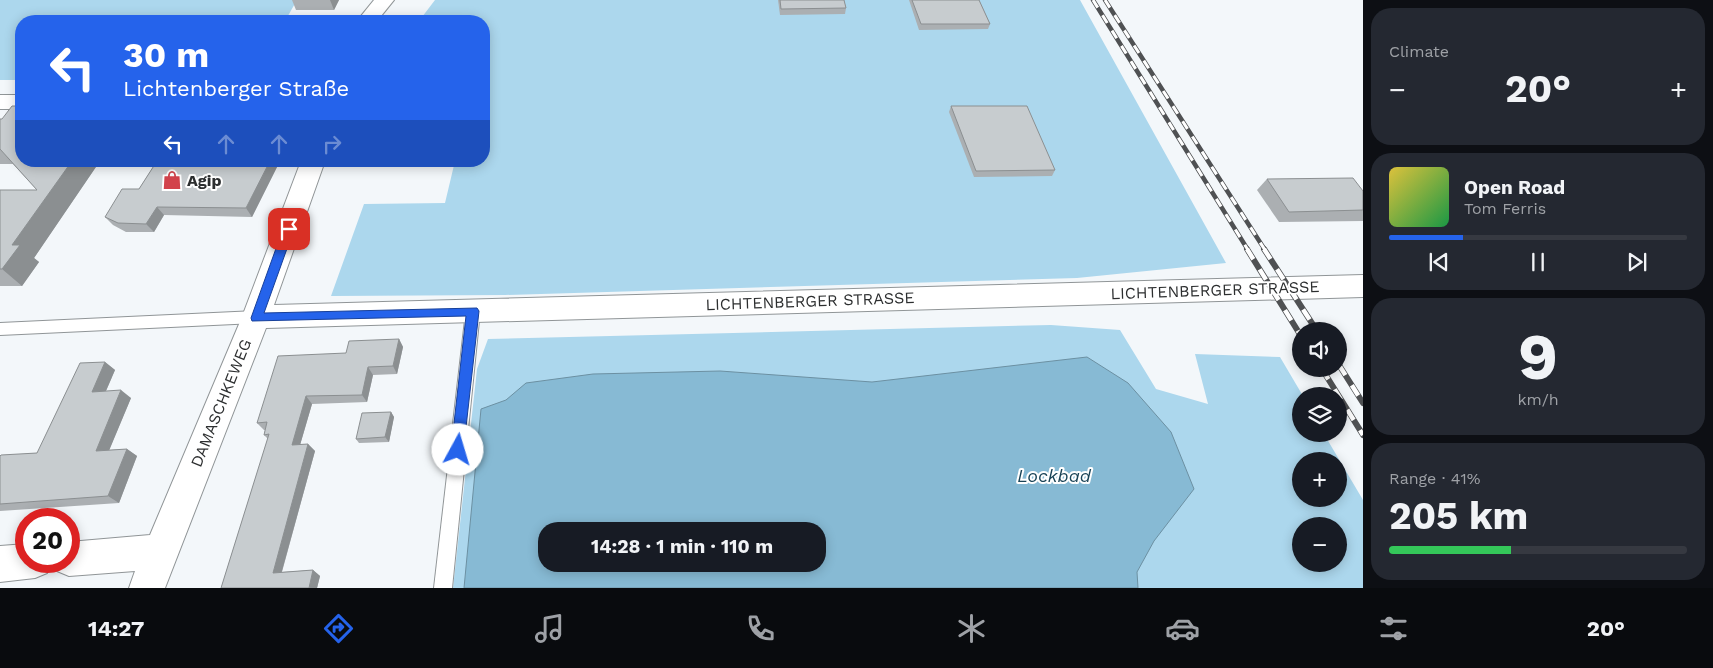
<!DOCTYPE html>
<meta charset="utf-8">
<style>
:root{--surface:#171b24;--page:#242831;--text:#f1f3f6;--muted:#9ea1a6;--line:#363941;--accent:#2563eb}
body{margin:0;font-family:"Work Sans",sans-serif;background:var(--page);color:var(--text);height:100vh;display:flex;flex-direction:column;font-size:19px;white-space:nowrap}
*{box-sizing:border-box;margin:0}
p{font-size:16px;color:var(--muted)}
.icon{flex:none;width:28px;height:28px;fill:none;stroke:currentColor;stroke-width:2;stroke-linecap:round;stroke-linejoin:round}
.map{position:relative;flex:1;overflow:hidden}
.drawer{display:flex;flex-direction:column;gap:8px;padding:8px;background:#0d0f14;width:350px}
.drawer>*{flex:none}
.banner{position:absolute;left:15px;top:15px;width:475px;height:152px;border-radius:20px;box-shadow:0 2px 12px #0003;background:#2563eb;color:#fff;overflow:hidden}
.controls{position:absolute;left:1292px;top:322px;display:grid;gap:10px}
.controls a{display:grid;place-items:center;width:55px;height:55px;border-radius:50%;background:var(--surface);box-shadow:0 2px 12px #0003;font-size:25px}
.speed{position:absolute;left:15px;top:508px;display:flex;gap:10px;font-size:25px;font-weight:700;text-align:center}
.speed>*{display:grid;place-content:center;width:65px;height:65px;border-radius:50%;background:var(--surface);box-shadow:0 2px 12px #0003;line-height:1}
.speed .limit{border:8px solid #d22;background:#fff;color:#111}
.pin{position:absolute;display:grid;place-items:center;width:42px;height:42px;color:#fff;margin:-21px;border-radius:10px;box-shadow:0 2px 8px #0006}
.me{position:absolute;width:55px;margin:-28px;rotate:6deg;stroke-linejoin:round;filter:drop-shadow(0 0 4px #0008)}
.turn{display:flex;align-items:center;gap:18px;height:105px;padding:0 25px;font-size:22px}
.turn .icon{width:65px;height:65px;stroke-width:2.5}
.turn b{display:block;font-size:35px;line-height:42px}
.lanes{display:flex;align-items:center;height:48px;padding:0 25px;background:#0003;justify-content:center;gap:25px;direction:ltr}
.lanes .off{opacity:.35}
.big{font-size:38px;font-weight:700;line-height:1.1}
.drawer .card{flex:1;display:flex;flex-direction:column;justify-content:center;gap:8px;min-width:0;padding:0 18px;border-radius:20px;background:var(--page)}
.drawer .dial{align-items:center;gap:0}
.dial b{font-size:65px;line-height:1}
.song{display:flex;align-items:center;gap:15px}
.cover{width:60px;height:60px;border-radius:8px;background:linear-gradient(135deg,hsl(50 70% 55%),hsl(140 70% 35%))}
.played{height:5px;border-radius:2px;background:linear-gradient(90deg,var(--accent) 25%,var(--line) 25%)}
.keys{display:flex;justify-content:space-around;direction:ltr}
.heat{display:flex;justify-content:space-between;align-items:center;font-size:28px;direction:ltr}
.charge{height:8px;border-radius:4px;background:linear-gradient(90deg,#34c759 41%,var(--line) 0)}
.trip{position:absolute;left:538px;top:522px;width:288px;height:50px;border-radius:20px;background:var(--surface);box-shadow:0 2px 12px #0003;font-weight:700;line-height:50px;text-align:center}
.tab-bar{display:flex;height:80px;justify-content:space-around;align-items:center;background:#090b0e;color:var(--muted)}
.tab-bar .icon{width:35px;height:35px}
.tab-bar .active{color:var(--accent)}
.tab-bar b{font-size:22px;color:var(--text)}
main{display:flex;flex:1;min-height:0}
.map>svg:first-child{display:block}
.green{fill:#acd7ed;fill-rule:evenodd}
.water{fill:#87bad4;stroke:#6c90a2;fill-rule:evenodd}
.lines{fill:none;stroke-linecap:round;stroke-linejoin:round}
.service-casing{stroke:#909597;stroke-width:2}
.minor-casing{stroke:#909597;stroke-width:2}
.service{fill:#fff;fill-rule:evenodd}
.minor{fill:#fff;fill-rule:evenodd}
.rail-far1-casing{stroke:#4f5153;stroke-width:4.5}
.rail-casing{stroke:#4f5153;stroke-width:6}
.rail-far1{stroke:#fff;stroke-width:3;stroke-dasharray:9;stroke-linecap:butt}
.rail{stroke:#fff;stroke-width:4.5;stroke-dasharray:12;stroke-linecap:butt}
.wall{fill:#abafb2}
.shaded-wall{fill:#8b8f91}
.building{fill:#c7cccf;stroke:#8b8f91}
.route{fill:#2563eb;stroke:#184099}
.labels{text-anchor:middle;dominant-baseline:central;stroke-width:4;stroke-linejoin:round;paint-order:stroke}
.poi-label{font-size:16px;font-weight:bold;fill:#2c2e2f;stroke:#fff;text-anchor:start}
.street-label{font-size:16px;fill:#2c2e2f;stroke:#fff}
.water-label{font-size:18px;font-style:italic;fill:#194356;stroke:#fff}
</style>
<main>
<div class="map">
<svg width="1363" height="588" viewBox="0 0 1363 588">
<rect width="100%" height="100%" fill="#f3f7fa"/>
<g class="green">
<polygon points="0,0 297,0 285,21 21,21 21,80 0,80"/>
<polygon points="435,0 1080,0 1226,263 1077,278 505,295 331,296 364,204 445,203 455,161 484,161 484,21 419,21"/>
<path d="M1051 325 1120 330 1156 389 1208 404 1195 354 1280 357 1303 396 1301 434H1324L1363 500V588H453L477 369 488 339ZM1301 461H1339V499H1301ZM1301 526H1339V564H1301ZM546 531H816V564H546Z"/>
</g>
<path class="water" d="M1087 357 1128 383 1171 432 1194 489 1154 541 1137 572 1138 588H464L481 409 506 400 526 383 593 374 720 371 872 382ZM546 531H816V564H546Z"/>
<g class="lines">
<g class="service-casing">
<g id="service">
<polygon points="473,305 478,307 480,311 452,588 434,588 466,311 468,307"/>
<polygon points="256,311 261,313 263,317 261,321 256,323 0,335 0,323"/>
</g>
</g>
<g class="minor-casing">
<g id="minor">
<polygon points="374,0 394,0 377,21 357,21"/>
<rect x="0" y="95" width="21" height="14"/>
<polygon points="301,161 325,161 274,305 1363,275 1363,297 266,328 165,588 129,588 135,571 69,576 57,571 52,561 69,561 69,542 150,535 242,317"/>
<polygon points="26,544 26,561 52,561 47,573 35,578 0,582 0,546"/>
</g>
</g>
<use href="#service" class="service"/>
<use href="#minor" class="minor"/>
<g class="rail-far1-casing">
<g id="rail-far1">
<polyline points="1093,0 1248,250"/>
<polyline points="1105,0 1265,250"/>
</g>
</g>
<g class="rail-casing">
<g id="rail">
<polyline points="1247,249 1301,336"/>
<polyline points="1264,249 1317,331"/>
<polyline points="1339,365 1363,403"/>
<polyline points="1322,369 1363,435"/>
</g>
</g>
<use href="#rail-far1" class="rail-far1"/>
<use href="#rail" class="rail"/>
</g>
<g class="wall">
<polygon points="292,0 339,0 334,10 296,10"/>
<polygon points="778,0 844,0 846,8 845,14 780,15"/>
<polygon points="909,0 979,0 990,24 988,29 919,30"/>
<polygon points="951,106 1055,170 1052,176 974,177 949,112"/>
<polygon points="0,119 100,161 34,258 39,262 22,286 0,286 0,190 37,190 13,164 0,164"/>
<polygon points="157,161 280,161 252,217 164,215 154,232 126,232 113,225 105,217 139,189"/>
<polygon points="1267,179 1363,191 1363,221 1279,222 1257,190"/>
<polygon points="399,339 403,347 397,374 373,375 367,402 312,404 300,445 308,444 315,451 282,572 313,570 320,576 317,588 221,588 268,439 264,435 265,430 264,430 257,423 346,353"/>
<polygon points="105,362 115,370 106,391 131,398 109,450 127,449 137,456 119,503 0,511 0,456 37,453"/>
<polygon points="391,412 394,417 389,442 359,443 356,439"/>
</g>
<g class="shaded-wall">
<polygon points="330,0 339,0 334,10"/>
<polygon points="72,161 100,161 34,258 39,262 22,286 2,269 12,245"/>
<polygon points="270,161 280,161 252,217 246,208"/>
<polygon points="157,207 164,215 154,232 146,224"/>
<polygon points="399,339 403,347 397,374 393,366"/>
<polygon points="105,362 115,370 102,400 92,392"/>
<polygon points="368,367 373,375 367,402 362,395"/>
<polygon points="121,390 131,398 106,458 96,451"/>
<polygon points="306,396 312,404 298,452 292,445"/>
<polygon points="391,412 394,417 389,442 385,437"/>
<polygon points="308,444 315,451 280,578 273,573"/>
<polygon points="127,449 137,456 119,503 108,496"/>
<polygon points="313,570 320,576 317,588 309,588"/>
</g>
<g class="building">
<polygon points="780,0 844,0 846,8 781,9"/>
<polygon points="912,0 979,0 990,24 921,24"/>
<polygon points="12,106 21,106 21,161 72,161 12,245 20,245 2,269 0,269 0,190 37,190 0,149 0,119 2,119"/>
<polygon points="951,106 1027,106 1055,170 976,171"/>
<polygon points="157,161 270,161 246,208 157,207 146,224 118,223 105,217 122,189 139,189"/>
<polygon points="1353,178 1363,191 1363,210 1289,212 1267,179"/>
<polygon points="399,339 393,366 368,367 362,395 306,396 292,445 308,444 273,573 313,570 309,588 221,588 269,434 264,435 267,422 257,423 278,356 346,353 349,341"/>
<polygon points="105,362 92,392 121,390 96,451 127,449 108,496 0,504 0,456 1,455 37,453 80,363"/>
<polygon points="391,412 385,437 356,439 362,413"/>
</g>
<polygon class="route" points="289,225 294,229 264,313 477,308 479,311 463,454 458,456 453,454 451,450 466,316 252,321 251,318 283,229"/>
<defs>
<g id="shop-bare" transform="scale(1.5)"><path d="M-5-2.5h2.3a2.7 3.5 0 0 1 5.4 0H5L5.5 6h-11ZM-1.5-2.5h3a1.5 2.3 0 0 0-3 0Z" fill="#d2424b" stroke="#fff" stroke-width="2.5" paint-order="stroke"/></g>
</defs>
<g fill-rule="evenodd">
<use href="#shop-bare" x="172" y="180"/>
</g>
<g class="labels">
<g class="poi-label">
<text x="187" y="180">Agip</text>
</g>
<g class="street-label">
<text transform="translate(1215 290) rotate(-2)">LICHTENBERGER STRASSE</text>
<text transform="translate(810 301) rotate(-2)">LICHTENBERGER STRASSE</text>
<text transform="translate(221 403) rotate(-68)">DAMASCHKEWEG</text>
</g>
<g class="water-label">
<text x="1054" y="475">Lockbad</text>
</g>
</g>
</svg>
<div class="controls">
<a><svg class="icon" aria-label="sound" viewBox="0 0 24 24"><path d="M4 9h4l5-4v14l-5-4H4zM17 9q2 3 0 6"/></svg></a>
<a><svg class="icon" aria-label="layers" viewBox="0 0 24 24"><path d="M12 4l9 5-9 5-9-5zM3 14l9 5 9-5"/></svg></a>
<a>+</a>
<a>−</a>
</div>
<div class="speed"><div class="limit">20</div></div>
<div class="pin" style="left:289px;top:229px;background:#d93025"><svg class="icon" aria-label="arrive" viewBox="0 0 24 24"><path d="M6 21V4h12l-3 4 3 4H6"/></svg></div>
<svg class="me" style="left:458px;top:450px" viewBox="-20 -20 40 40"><circle r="19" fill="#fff"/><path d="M0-13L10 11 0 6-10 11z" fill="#2563eb"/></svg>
<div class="trip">14:28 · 1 min · 110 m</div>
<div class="banner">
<div class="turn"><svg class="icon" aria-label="left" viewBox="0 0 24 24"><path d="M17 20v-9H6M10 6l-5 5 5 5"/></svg><div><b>30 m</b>Lichtenberger Straße</div></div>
<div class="lanes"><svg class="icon" aria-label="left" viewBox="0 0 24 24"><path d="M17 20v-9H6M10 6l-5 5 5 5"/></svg><svg class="icon off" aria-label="ahead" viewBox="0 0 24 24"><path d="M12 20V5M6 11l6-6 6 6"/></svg><svg class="icon off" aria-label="ahead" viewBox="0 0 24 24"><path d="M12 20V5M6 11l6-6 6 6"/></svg><svg class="icon off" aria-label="right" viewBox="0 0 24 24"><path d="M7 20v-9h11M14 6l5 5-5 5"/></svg></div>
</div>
</div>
<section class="drawer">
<div class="card"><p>Climate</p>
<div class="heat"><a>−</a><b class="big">20°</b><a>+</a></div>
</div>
<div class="card">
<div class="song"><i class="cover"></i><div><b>Open Road</b><p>Tom Ferris</p></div></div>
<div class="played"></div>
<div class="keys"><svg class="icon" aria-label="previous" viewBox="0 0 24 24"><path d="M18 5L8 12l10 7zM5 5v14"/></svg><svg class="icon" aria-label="pause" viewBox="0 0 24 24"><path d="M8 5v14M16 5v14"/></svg><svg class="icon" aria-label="next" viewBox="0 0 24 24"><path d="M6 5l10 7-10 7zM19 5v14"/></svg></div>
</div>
<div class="card dial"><b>9</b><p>km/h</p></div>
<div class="card"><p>Range · 41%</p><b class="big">205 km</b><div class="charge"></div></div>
</section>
</main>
<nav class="tab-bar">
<b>14:27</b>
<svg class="icon active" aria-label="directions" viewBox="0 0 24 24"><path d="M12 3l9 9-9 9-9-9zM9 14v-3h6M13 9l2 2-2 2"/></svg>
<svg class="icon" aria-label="music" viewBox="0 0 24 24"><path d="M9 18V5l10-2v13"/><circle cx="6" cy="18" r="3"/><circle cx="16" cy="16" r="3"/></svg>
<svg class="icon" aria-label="phone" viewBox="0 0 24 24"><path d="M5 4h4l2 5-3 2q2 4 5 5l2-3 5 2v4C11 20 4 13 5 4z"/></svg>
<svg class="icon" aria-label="climate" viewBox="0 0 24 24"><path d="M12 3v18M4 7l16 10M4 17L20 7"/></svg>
<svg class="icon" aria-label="car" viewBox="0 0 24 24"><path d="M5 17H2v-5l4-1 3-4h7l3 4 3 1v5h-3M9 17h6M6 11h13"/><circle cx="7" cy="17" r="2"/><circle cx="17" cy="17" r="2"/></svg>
<svg class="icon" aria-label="filters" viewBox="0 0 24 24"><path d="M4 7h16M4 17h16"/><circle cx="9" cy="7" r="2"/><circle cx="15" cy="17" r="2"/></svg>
<b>20°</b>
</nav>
